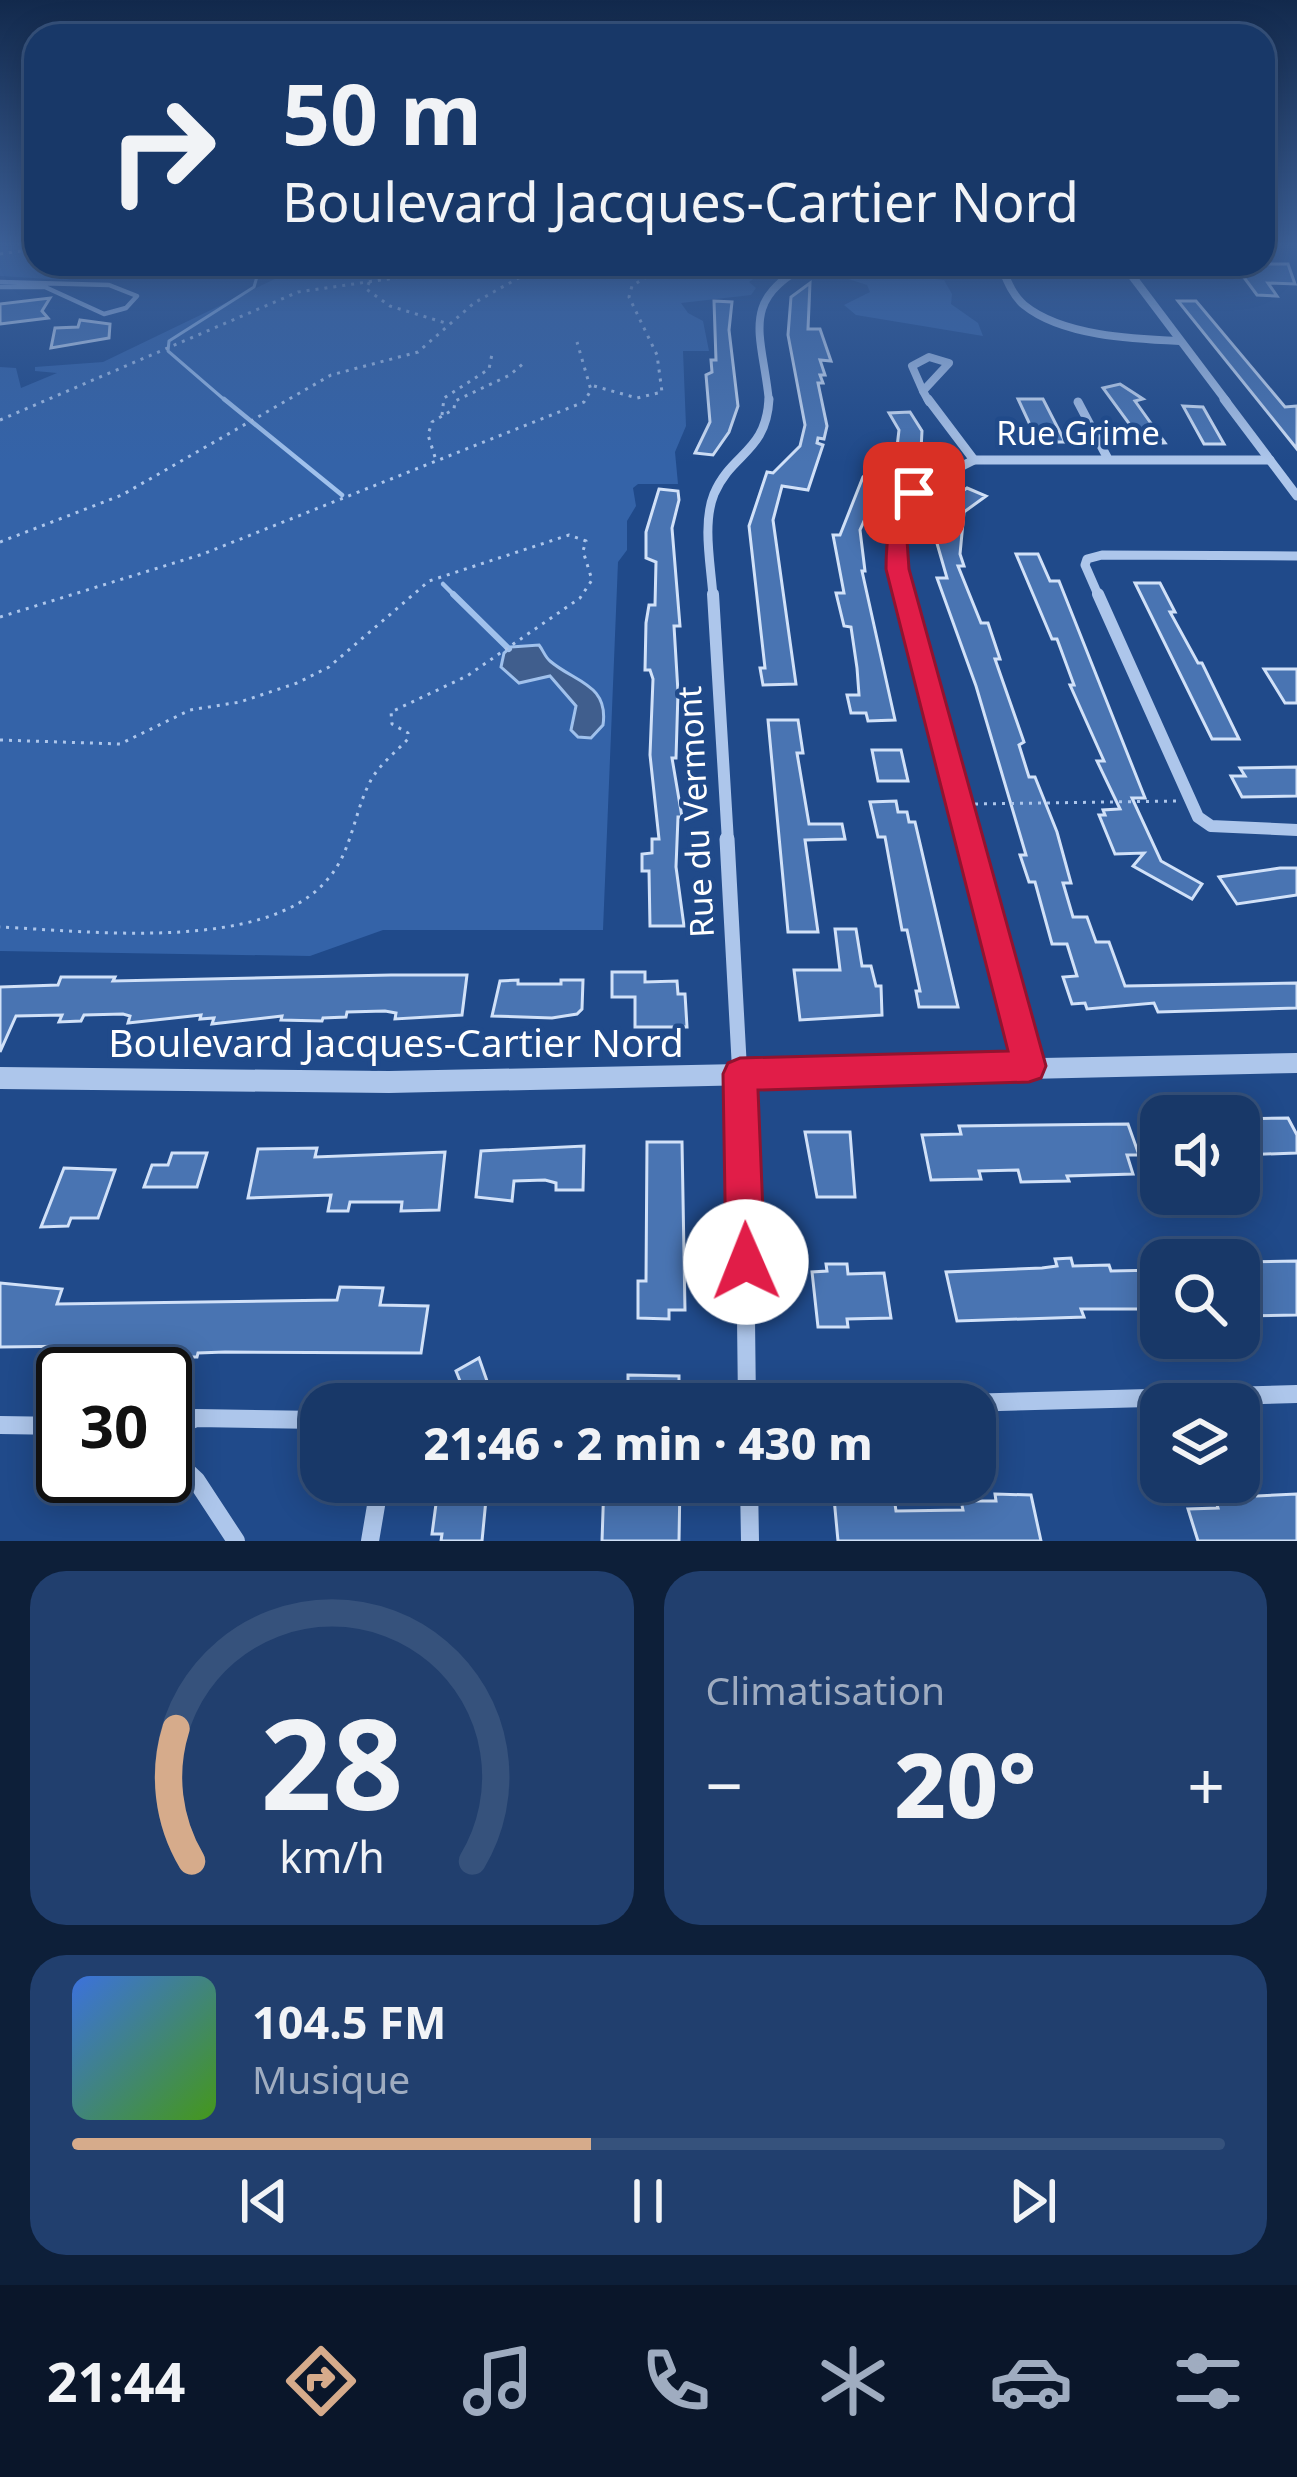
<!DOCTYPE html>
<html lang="fr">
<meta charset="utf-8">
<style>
:root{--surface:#183868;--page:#213f6e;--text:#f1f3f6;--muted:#9facc0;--line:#36527c;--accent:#d6ab8b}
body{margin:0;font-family:"Noto Sans",sans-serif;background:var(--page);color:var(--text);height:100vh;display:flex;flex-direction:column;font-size:45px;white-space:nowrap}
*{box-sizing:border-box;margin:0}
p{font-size:39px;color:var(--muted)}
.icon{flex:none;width:66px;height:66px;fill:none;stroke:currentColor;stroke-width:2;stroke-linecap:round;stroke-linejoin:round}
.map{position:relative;height:1541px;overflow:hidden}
.drawer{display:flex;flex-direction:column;gap:30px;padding:30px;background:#0d1f39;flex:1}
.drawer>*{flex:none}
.top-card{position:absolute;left:24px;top:24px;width:1251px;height:252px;border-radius:36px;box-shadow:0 6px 30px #0003,0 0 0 3px var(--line);background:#183868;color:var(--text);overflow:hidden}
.controls{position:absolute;left:1140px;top:1095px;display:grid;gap:24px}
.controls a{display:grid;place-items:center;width:120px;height:120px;border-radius:24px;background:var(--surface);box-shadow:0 6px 30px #0003,0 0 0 3px var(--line);font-size:60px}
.speed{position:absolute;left:36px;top:1347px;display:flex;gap:24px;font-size:60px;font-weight:700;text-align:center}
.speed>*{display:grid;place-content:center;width:156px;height:156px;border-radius:50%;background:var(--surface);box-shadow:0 6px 30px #0003,0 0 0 3px var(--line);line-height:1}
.speed .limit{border:6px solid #111;border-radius:18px;background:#fff;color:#111}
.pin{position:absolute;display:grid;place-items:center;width:102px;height:102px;color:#fff;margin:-51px;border-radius:24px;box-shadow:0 6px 18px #0006}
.me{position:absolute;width:132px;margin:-66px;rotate:359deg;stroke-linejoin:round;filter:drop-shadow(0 0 9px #0008)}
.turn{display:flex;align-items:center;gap:42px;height:252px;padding:0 60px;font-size:54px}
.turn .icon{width:156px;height:156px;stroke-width:2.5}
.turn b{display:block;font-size:84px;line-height:102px}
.big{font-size:90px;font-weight:800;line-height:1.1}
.drawer .widget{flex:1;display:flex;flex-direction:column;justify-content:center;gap:18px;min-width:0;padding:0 42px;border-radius:36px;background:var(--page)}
.drawer .dial{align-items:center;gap:0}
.dial svg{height:312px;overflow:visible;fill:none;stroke:var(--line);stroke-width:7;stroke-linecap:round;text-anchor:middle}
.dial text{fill:var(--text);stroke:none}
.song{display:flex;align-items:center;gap:36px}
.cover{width:144px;height:144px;border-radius:18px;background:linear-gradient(135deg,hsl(220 70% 55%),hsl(100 70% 35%))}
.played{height:12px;border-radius:6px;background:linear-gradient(90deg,var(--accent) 45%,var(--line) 45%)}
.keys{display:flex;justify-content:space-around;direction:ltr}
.heat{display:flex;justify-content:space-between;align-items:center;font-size:66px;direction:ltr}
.drawer .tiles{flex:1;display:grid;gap:30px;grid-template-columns:1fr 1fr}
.widget:last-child{grid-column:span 2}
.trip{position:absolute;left:300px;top:1383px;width:696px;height:120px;border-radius:36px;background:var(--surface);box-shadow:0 6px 30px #0003,0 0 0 3px var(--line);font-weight:800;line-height:120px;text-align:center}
.tab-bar{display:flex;height:192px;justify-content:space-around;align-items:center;background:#0a162a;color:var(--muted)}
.tab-bar .icon{width:84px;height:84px}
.tab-bar .on{color:var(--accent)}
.tab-bar b{font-size:54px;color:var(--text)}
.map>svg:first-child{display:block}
.green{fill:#3463a8}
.water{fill:#405e8d;stroke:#a0c1ec;stroke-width:3}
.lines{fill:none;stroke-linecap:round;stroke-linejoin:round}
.stream-far2{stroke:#a0c1ec;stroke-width:3}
.stream-far1{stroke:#a0c1ec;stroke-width:4.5}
.stream{stroke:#a0c1ec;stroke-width:6}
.building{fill:#4974b2;stroke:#d1e1f8;stroke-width:3}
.path{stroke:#adc6eb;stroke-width:3;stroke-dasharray:3 6;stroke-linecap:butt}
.service{stroke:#adc6eb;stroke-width:4.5}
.minor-far4{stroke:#adc6eb;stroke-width:8}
.minor-far3{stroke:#adc6eb;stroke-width:9}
.minor-far2{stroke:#adc6eb;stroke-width:12}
.minor-far1{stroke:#adc6eb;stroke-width:15}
.minor{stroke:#adc6eb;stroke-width:18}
.tertiary{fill:#adc6eb;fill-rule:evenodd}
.route{fill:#e11d48;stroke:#92132f;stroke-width:3}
.labels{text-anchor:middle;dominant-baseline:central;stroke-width:9;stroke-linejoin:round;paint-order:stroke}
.street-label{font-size:33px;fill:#fff;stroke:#204a8a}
.near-street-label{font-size:39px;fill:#fff;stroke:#204a8a}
</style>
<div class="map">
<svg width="1297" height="1541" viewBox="0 0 1297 1541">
<rect width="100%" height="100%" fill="#204a8a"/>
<g class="green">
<polygon points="0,247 36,247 36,264 131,264 66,280 0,276"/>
<polygon points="306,264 755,264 769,268 749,282 756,288 751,295 681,303 688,313 703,321 709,351 683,351 686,426 675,452 678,484 638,484 633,488 636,506 627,521 627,550 618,562 603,930 383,930 310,956 0,951 0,367 16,368 21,388 57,373 35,371 35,367 103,362"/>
<polygon points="824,264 883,264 909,276 944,280 952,294 951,304 978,323 983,336 856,315 844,305 870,292 867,285 824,271"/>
</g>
<path class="water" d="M539 645C543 650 545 657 550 661 574 682 609 684 603 725L591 738 578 737 571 730 576 706 550 676 519 683 501 667 504 653 511 647Z"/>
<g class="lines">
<polyline class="stream-far2" points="227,402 168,351 169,341 254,287 258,273 238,264"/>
<g class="stream-far1">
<polyline points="224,399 342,495"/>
<polyline points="443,584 456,597"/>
</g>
<polyline class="stream" points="453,594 509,649"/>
</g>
<g class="building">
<polygon points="1234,264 1288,264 1295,284 1268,283 1277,296 1257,295"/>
<polygon points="810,283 808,329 820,329 831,361 820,360 825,375 820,375 823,383 818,383 827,426 824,439 818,438 817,443 823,445 808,490 782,486 773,520 796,684 763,685 760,668 765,668 749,526 767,472 773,473 800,446 805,425 788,335 791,297"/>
<polygon points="50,298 42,311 48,318 0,324 0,304"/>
<polygon points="714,301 732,302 729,330 738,406 729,432 713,455 695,453 710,422 706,375 712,372 711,360 716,360"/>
<polygon points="1178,301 1196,301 1285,407 1297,406 1297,449"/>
<polygon points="80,320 110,324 109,338 51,348 55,328 78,327"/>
<polygon points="1120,384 1143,399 1135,401 1165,443 1144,444 1103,388"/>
<polygon points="1018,399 1043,399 1065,442 1038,442"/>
<polygon points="1183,406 1203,407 1224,444 1204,444"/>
<polygon points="910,412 922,431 921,450 897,447 899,430 889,413"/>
<polygon points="877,465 897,472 879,488 860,530 865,571 862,571 895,720 868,721 866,713 851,713 847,695 859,695 857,668 851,627 844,626 836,593 844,593 833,535 840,535 863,477"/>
<polygon points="967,488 986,496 964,512 960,554 964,566 958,566 981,623 988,623 1000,659 995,659 1024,742 1019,745 1029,777 1035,777 1057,832 1071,883 1063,883 1073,917 1087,917 1096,942 1109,942 1125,986 1297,983 1297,1008 1158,1012 1154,1003 1087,1009 1085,1003 1072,1004 1063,977 1077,976 1067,944 1052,944 1035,882 1029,882 1020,855 1026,855 976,686 937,578 947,578 936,540 944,504"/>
<polygon points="659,489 678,491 679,500 672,528 680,626 674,626 678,692 676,758 672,758 682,817 678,817 676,867 684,926 650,926 649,871 642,871 642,854 652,853 652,839 659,839 650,755 653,679 650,670 645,670 646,623 649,605 655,605 656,562 646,558 646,532"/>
<polygon points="1016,554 1038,554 1050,581 1059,581 1145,798 1132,798 1161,861 1202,884 1192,899 1133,866 1144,853 1115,854 1099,815 1105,815 1103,810 1120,809 1097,761 1104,761 1070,685 1074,685 1057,639 1052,639"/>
<polygon points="1135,583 1160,583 1175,612 1170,612 1198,663 1202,663 1239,739 1212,739"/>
<polygon points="1264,669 1297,669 1297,703 1285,703"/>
<polygon points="768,720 798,720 803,753 797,753 809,824 842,824 845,839 805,840 818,932 788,932"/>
<polygon points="872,750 901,750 908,781 878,781"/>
<polygon points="1297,767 1297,796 1242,797 1231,776 1245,776 1240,768"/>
<polygon points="896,801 898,812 907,812 909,822 915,822 958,1007 919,1007 916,991 920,991 907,930 902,930 885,837 878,837 870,802"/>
<polygon points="1280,868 1297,868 1297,895 1237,904 1219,877"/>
<polygon points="835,929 856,929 862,966 871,966 876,986 881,986 882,1015 800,1020 794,970 840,970"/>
<polygon points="612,972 645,972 645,982 677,981 678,994 685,994 687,1027 635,1027 635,997 612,997"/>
<polygon points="391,975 467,975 462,1015 395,1019 396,1013 385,1011 347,1012 346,1017 323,1018 322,1021 281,1020 282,1016 212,1024 214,1018 200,1019 201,1015 128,1023 130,1016 123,1014 84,1015 81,1021 59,1022 62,1015 16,1016 0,1052 0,987 58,985 61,977 115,977 113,981"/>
<polygon points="518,980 518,984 561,984 561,980 583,980 582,1009 577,1014 552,1018 492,1016 500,981"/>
<polygon points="1288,1118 1297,1135 1297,1153 1239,1155 1239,1119"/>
<polygon points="1128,1124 1139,1155 1127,1155 1133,1174 1067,1176 1069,1181 1021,1182 1018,1170 979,1171 981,1179 931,1180 922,1135 961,1134 959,1126"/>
<polygon points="805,1132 850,1132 855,1197 817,1197"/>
<polygon points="647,1142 682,1142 685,1310 669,1310 669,1319 638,1318 638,1281 646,1281"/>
<polygon points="584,1146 583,1190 556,1190 556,1183 545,1180 514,1181 512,1201 476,1197 481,1151"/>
<polygon points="317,1148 315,1157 445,1152 439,1210 401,1211 402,1202 350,1202 348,1211 328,1211 331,1195 248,1198 258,1149"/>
<polygon points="172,1153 207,1153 197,1187 144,1187 152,1165 168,1165"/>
<polygon points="64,1168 115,1170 98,1218 71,1218 68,1226 41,1227"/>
<polygon points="1071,1258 1073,1266 1109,1265 1111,1271 1161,1270 1161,1309 1081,1309 1084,1317 957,1321 946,1272 1042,1268 1057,1266 1055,1259"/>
<polygon points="1297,1261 1297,1315 1239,1316 1239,1262"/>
<polygon points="826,1264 847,1264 848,1274 884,1273 891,1318 847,1319 848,1327 818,1327 812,1272 827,1271"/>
<polygon points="0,1283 62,1289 57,1304 337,1300 340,1287 383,1288 380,1305 428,1306 421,1353 225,1352 198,1353 197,1357 164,1357 165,1353 75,1359 80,1346 0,1347"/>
<polygon points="479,1358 495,1404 443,1404 439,1392 460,1381 456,1371"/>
<polygon points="628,1375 679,1376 679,1404 628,1404"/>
<polygon points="1241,1452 1257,1496 1297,1494 1297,1541 1198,1541 1188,1509 1218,1508 1210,1482 1239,1482"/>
<polygon points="604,1482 680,1482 679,1541 602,1541"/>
<polygon points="438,1489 487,1489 482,1541 441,1541 442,1534 432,1534"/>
<polygon points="995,1494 1031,1495 1041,1541 838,1541 834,1498 895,1504 896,1511 963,1510 961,1501 996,1501"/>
</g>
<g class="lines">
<g class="path">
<polyline points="0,254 36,249"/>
<polyline points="388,264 374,273 366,289 390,306 449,324"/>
<polyline points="492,264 554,264"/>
<polyline points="594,386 637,398 662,392 657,355 629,297 632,286 646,277 628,264"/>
<polyline points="442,415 444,398 489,369 492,354"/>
<polyline points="0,420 298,292 395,278 452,264"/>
<polyline points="435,457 428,435 432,422 454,409 455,401 510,375 526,361"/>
<polyline points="0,542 122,495 331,375 418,352 474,303 538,267"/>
<polyline points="0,617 203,554 584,402 591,390 577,342"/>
<path d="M0 740 120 744 190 710 240 702 297 683 329 667 429 581 569 535 586 541 583 551 592 580 580 598 467 676 391 712 392 724 408 733V739C396 752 380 764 371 780 354 811 352 853 327 880 265 953 87 931 0 927"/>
<polyline points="975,804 1176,801"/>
</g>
<polyline class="service" points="0,282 109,285 137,296 126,308 104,314 45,287 0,287"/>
<g class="minor-far4">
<path d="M1000 264C1006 278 1012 295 1024 305 1062 336 1133 339 1180 341"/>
<polyline points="1123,264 1227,402"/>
<polygon points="929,357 949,363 923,391 912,366"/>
<polyline points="923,391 929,402"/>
<path d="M769 402C763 336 737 300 809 264"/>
</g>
<g class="minor-far3">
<polyline points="928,399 974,460"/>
<polyline points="1224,399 1297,496"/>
<polyline points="1078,402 1107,457"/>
<path d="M713 597C711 565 702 524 714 494 732 452 766 453 769 399"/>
<polyline points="905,597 898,569 905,511 922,486 974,460 1270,460"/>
<polyline points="1099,597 1085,565 1087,559 1102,555 1297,556"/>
</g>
<g class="minor-far2">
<polyline points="713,594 728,842"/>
<polyline points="905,594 970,842"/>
<polyline points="1098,594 1198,817 1211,826 1297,830"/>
</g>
<g class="minor-far1">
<polyline points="727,839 744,1152"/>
<polyline points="969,839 1029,1067"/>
</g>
<g class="minor">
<polyline points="744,1149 747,1404"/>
<polyline points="926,1404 1297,1394"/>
<polyline points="0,1425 63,1426"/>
<polyline points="165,1430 196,1418 321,1420"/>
<polyline points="165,1451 196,1480 236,1541"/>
<polyline points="749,1482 750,1541"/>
<polyline points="370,1541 380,1482"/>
</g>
<polygon class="tertiary" points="1297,1053 1297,1073 389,1093 0,1089 0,1067 389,1071"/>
</g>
<linearGradient id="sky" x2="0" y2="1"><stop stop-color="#12294c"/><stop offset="0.53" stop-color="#3c6098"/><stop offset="1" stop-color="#3c6098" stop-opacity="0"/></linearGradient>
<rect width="1297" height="462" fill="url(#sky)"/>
<path class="route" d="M914 486 924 493 907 540 909 569 1046 1066 1041 1078 1029 1082 758 1090 765 1262 759 1275 746 1281 732 1275 726 1262 723 1074 728 1063 740 1058 1008 1051 886 569C886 544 889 498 914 486Z"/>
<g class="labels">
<g class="street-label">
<text x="1078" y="432">Rue Grime</text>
<text transform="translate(695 812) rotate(-93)">Rue du Vermont</text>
</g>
<g class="near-street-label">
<text x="396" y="1041">Boulevard Jacques-Cartier Nord</text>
</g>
</g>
</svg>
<div class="controls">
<a><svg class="icon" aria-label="sound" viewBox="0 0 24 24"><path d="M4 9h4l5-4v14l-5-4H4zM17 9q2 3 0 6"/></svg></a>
<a><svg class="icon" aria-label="search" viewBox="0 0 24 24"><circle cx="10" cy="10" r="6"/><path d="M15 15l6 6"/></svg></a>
<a><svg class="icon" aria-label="layers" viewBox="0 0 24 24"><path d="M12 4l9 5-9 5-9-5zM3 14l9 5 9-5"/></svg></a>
</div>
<div class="speed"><div class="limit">30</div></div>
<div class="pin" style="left:914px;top:493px;background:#d93025"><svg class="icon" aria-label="arrive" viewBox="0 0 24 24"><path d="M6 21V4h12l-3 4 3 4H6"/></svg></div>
<svg class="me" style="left:746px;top:1262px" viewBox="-20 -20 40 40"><circle r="19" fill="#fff"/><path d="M0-13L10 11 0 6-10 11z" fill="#e11d48"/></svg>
<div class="trip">21:46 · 2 min · 430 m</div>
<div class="top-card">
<div class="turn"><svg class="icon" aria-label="right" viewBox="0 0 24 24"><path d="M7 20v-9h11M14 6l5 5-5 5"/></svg><div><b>50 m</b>Boulevard Jacques-Cartier Nord</div></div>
</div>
</div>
<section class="drawer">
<div class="tiles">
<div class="widget dial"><svg viewBox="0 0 100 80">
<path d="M14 69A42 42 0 1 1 86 69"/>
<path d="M14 69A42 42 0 0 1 10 35" stroke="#d6ab8b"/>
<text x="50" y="56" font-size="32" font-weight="700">28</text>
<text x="50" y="72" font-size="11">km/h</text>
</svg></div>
<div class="widget"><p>Climatisation</p>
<div class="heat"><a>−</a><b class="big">20°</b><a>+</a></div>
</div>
<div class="widget">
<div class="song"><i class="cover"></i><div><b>104.5 FM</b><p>Musique</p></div></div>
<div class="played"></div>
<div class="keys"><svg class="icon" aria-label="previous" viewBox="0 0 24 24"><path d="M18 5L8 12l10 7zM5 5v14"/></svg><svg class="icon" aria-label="pause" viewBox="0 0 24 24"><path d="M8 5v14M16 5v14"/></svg><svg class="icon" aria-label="next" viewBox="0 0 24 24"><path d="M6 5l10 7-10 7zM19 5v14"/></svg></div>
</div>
</div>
</section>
<nav class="tab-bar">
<b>21:44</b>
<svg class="icon on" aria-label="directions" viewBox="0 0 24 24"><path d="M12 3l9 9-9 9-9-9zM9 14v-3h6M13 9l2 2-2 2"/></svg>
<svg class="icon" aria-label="music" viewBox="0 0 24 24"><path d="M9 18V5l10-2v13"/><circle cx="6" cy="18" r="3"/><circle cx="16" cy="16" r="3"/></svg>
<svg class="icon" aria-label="phone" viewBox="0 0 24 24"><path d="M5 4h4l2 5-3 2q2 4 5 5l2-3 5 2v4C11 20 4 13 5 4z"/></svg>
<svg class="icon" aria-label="climate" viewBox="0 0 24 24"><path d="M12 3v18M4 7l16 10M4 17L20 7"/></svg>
<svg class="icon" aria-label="car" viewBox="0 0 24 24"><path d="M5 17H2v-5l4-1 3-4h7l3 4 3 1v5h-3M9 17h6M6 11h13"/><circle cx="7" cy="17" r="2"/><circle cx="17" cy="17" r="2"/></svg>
<svg class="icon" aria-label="filters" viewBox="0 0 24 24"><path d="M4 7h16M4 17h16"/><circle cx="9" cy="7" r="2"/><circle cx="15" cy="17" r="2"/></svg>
</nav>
